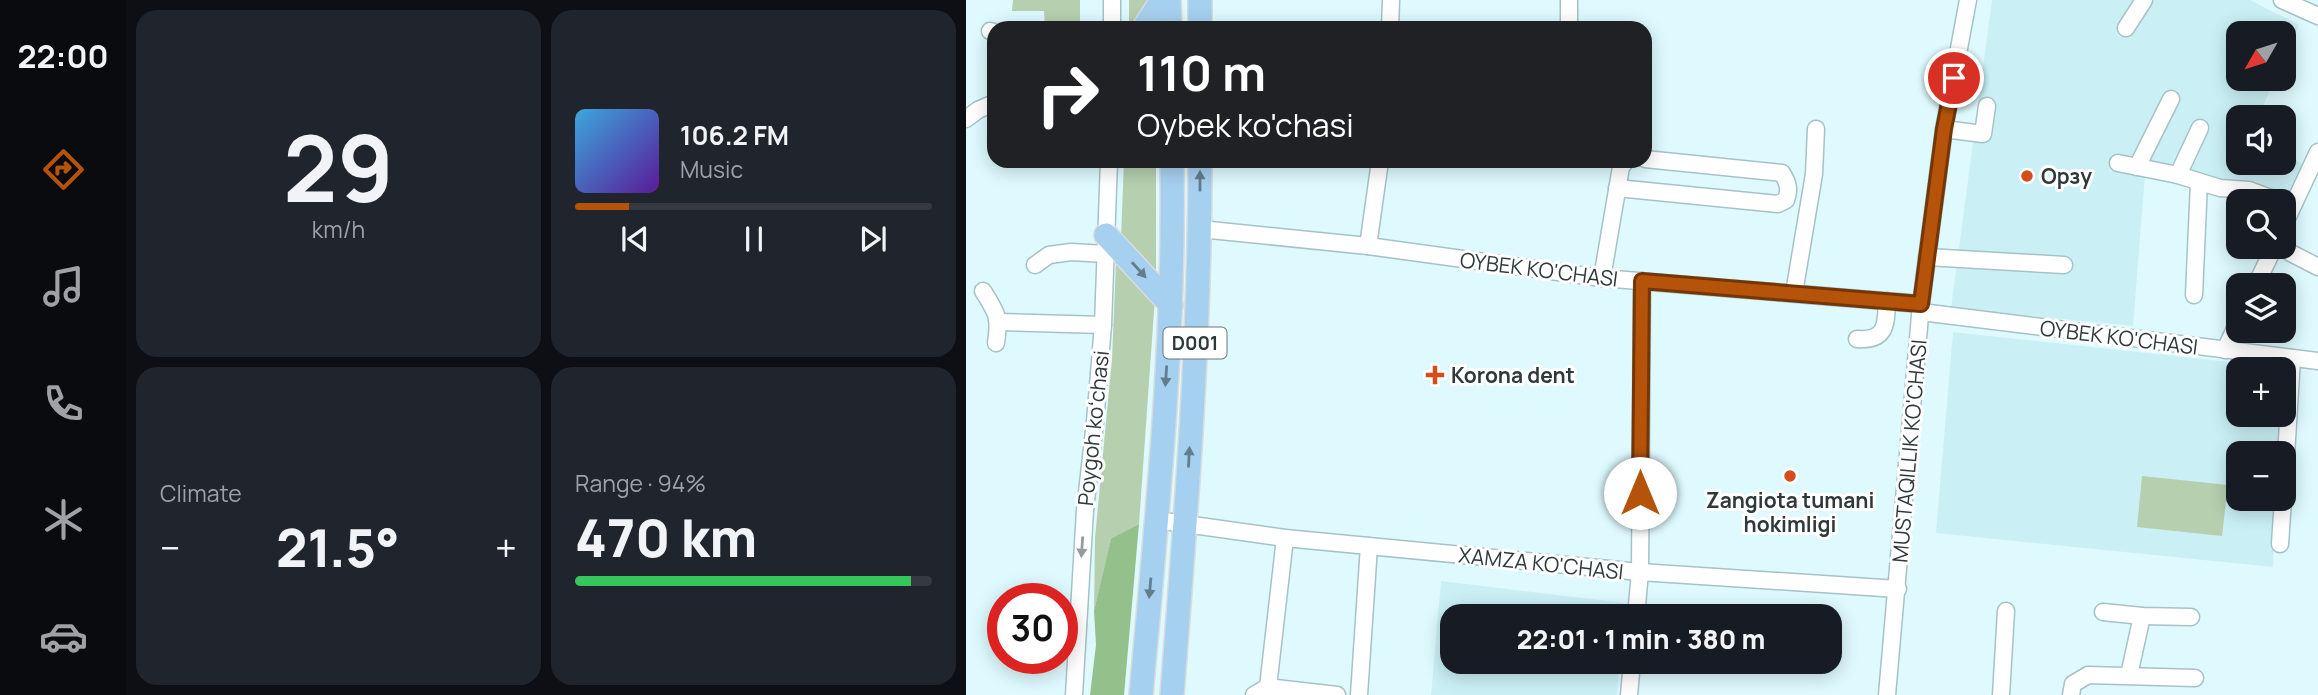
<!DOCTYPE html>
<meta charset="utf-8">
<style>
:root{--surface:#171b24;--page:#20242c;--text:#f1f3f6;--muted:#9ea1a6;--line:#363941;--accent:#b45309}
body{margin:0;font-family:Manrope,sans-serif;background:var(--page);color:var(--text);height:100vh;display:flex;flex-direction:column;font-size:26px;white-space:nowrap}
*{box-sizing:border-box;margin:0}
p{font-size:23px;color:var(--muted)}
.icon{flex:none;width:38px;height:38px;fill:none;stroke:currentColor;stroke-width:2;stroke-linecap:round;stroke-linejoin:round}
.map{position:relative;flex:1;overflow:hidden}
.drawer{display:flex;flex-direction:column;gap:10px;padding:10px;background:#0d0f14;width:840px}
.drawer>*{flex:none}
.guide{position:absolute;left:21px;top:21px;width:665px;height:147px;border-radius:21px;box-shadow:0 4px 18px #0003;background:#202124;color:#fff;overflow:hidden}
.needle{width:46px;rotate:231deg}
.buttons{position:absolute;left:1260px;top:21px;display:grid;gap:14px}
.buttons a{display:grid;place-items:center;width:70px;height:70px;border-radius:14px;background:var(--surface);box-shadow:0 4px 18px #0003;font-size:35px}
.speed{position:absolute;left:21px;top:583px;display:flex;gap:14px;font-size:35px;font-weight:700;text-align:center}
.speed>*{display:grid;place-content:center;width:91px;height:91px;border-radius:50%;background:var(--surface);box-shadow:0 4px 18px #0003;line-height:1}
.speed .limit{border:10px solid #d22;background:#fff;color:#111}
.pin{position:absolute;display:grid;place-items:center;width:60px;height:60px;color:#fff;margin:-30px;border:4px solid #fff;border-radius:50%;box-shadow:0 2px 7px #0007}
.me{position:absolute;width:77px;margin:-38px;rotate:0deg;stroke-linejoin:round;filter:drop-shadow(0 0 5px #0008)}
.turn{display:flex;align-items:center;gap:24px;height:147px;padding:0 35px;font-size:32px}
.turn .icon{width:91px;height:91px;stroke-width:2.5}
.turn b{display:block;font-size:49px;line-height:60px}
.big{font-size:52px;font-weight:800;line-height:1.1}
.drawer .tile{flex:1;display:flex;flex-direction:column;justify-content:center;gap:10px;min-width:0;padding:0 24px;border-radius:21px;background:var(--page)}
.drawer .dial{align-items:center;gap:0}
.dial b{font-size:91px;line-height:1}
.song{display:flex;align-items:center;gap:21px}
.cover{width:84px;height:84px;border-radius:10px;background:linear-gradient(135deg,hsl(200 70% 55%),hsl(270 70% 35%))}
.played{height:7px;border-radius:4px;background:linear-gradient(90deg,var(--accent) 15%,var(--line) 15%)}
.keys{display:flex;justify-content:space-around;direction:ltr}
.heat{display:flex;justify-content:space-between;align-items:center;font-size:38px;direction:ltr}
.charge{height:10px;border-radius:5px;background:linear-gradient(90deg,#34c759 94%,var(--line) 0)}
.drawer .tiles{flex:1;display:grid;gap:10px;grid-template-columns:repeat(2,1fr)}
.trip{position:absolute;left:474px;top:604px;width:402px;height:70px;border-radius:21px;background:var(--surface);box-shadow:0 4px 18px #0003;font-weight:800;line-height:70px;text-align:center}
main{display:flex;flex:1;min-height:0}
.menu{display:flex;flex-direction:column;width:126px;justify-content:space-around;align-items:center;background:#090b0e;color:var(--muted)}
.menu .icon{width:49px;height:49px}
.menu .on{color:var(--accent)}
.menu b{font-size:32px;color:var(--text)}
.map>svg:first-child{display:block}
.built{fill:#caf0f6}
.green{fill:#b5cfaf}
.forest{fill:#94c08b}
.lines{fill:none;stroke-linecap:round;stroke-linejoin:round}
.minor-casing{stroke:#a7c2c7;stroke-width:19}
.highway-casing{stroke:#d9dbdc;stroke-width:26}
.minor{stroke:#fff;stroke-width:16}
.highway{stroke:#a6d0f0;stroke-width:23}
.oneway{fill:#647d8c}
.oneway2{fill:#969c9d}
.route-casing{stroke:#753606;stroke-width:18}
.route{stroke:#b45309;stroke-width:12}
.poi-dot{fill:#d44d1b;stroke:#fff;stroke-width:2.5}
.labels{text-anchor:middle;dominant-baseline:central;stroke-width:6;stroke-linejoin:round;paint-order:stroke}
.shield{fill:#fff;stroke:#6d7476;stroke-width:2}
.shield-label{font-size:19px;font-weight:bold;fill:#2e393b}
.poi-label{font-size:21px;font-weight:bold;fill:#2e393b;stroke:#fff;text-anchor:start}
.street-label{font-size:21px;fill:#2e393b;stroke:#fff}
</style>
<main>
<nav class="menu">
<b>22:00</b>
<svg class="icon on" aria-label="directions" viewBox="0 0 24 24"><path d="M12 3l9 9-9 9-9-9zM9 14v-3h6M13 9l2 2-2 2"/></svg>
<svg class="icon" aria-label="music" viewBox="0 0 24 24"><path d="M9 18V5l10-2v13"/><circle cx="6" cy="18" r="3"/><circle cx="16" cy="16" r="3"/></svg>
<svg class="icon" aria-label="phone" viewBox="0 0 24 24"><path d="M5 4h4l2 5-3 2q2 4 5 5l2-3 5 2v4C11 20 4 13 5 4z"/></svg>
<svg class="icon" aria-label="climate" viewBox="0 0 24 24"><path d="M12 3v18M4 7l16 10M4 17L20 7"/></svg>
<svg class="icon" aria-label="car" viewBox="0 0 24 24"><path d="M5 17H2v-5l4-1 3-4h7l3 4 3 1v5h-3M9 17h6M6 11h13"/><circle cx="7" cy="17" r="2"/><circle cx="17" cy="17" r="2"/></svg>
</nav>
<section class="drawer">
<div class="tiles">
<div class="tile dial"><b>29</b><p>km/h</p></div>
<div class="tile">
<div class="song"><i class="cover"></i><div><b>106.2 FM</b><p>Music</p></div></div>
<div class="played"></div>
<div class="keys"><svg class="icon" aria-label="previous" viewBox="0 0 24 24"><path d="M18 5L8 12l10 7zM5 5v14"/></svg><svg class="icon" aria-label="pause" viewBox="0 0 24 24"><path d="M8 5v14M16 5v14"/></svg><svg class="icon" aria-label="next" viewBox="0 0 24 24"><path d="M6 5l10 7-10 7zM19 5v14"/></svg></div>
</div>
<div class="tile"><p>Climate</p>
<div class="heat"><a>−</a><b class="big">21.5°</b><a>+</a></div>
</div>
<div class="tile"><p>Range · 94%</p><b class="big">470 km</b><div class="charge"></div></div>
</div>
</section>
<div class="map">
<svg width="1352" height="695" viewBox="0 0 1352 695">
<rect width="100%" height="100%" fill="#defafe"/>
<g class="built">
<polygon points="1026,0 1284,0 1333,25 1318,60 1318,33 1272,33 1272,79 1309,79 1292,117 1272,117 1272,163 1318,163 1318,152 1338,165 1319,206 1179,175 1167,326 985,308"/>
<polygon points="987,332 1319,368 1272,369 1272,415 1316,415 1314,453 1272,453 1272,499 1311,499 1307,567 970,533"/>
<polygon points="475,581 658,603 657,616 486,616 486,662 653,662 651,695 465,695"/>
</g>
<g class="green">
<polygon points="47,0 114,0 114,28 79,28 78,11 46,11"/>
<polygon points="163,0 185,0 169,28 163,28"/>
<polygon points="158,161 190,161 190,272 155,238"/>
<polygon points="155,259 189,297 173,524 145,540 128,611 129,538 146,359 150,262"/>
<polygon points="1176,476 1262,485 1256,536 1171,527"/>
</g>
<polygon class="forest" points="173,524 158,695 124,695 130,645 128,611 145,539"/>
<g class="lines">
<g class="minor-casing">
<g id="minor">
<polyline points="146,0 146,28"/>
<polyline points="603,0 603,28"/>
<polyline points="1316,0 1352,16"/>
<polyline points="424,28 425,0"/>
<polyline points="1160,28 1178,0"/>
<polyline points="24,31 28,32"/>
<polyline points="0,119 12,110 28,103"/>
<polyline points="978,129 1017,134 1021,106"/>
<polyline points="1152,163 1212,175 1254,188 1283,190 1312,201"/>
<polyline points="1171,167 1205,99"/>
<polyline points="1212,175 1234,128"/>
<path d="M651 188 812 204 820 200C824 189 822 183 816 173L679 159"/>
<polyline points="1318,225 1352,152"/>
<polyline points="234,229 402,246 636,278 955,304"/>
<polyline points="402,246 414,161"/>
<polyline points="1323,252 1352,267"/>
<polyline points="961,257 1098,265"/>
<polyline points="69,265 83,255 105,252 140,254"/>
<polyline points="636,278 655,167 660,161"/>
<polyline points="1290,285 1308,247"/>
<path d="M17 291C31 313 34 317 30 343"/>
<polyline points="828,293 848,174 850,129"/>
<polyline points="1228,295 1233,182"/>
<polyline points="955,312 1352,361"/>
<polyline points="33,322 137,325"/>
<path d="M891 339C921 341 920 324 921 301"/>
<polyline points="1259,350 1272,322"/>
<polyline points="1318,488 1326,358"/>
<polyline points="191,520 319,538 674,572 932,589"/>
<polyline points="1314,544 1317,499"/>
<polyline points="1137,612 1176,616 1225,617"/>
<polyline points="670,616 674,572 676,281"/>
<polyline points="1163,675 1176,616"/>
<polyline points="302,687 371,695"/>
<polyline points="108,695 119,510 129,422 137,325 143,161"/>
<polyline points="288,695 302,687 319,538"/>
<polyline points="393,695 403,546"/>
<polyline points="663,695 666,662"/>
<polyline points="921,695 955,304 978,129 1002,0"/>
<polyline points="1035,695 1040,611"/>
<polyline points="1105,695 1107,684 1122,675 1229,678"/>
</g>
</g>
<g class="highway-casing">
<g id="highway">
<polyline points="203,0 204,28"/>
<polyline points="234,0 234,28"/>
<polyline points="178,28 196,0"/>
<polyline points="140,235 205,305"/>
<path d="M175 695C191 518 209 339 206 161"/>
<path d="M206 695C220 517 234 339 234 161"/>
</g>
</g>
<use href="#minor" class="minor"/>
<use href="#highway" class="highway"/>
</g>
<defs><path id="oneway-solid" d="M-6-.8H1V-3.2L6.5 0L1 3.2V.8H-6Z" transform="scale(1.75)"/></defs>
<g class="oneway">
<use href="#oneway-solid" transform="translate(234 181) rotate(-90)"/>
<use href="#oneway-solid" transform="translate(173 270) rotate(48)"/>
<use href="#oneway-solid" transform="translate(200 376) rotate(94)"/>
<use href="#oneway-solid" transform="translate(223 457) rotate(-87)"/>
<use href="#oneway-solid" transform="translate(184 588) rotate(95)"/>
</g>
<use class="oneway2" href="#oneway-solid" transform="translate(116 547) rotate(94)"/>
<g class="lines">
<g class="route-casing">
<polyline id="route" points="674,493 676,281 955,304 978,129 988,78"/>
</g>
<use href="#route" class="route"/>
</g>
<g class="poi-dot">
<circle cx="1061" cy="176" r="7"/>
<path d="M465.5 364.5h7v7h7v7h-7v7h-7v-7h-7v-7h7z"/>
<circle cx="824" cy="476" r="7"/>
</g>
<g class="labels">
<rect class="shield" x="197.5" y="327.5" width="63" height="31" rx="5"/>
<g class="shield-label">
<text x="229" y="343">D001</text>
</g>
<g class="poi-label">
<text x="1075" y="176">Орзу</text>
<text x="485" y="375">Korona dent</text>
<text x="824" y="500" text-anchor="middle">Zangiota tumani<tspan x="824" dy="24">hokimligi</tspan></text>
</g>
<g class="street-label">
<text transform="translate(573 269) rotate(7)">OYBEK KO'CHASI</text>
<text transform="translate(1153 337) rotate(7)">OYBEK KO'CHASI</text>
<text transform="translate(127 428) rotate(-84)">Poygoh koʻchasi</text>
<text transform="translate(943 451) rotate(-85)">MUSTAQILLIK KO'CHASI</text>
<text transform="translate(575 563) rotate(6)">XAMZA KO'CHASI</text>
</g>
</g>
</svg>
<div class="buttons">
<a><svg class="needle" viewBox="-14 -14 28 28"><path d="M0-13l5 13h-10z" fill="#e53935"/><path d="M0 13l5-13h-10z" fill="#9ea1a6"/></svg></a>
<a><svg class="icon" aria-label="sound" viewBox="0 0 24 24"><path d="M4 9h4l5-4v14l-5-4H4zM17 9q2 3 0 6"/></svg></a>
<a><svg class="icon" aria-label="search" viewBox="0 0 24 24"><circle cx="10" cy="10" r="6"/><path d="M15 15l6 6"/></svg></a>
<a><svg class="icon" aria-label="layers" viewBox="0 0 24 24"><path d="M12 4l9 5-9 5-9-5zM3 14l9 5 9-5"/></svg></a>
<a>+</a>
<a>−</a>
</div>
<div class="speed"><div class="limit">30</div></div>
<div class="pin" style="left:988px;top:78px;background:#d93025"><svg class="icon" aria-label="arrive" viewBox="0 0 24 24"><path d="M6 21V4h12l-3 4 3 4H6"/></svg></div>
<svg class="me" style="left:674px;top:493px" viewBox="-20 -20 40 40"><circle r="19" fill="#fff"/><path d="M0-13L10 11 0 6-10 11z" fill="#b45309"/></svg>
<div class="trip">22:01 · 1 min · 380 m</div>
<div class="guide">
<div class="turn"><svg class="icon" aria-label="right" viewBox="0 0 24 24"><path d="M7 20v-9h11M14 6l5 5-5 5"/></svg><div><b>110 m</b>Oybek ko'chasi</div></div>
</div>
</div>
</main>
